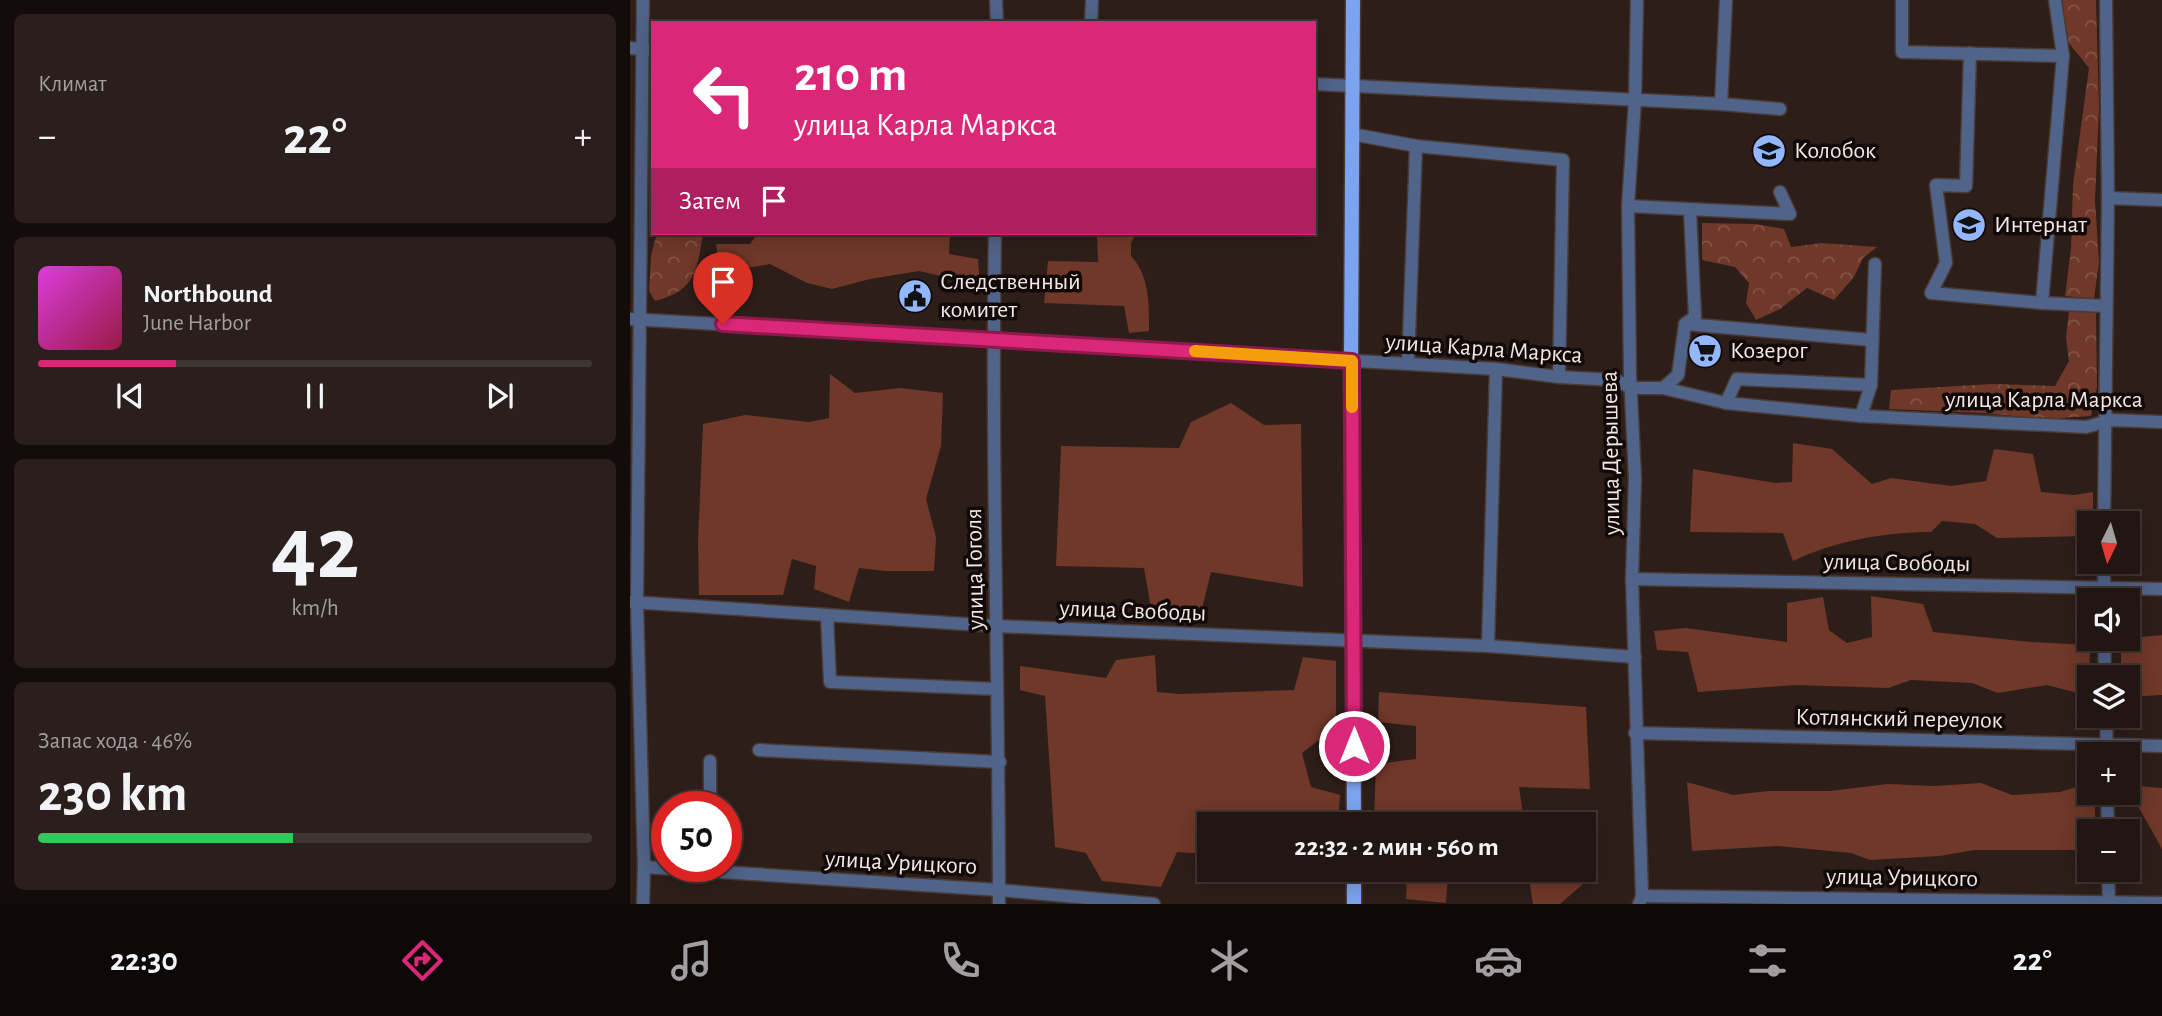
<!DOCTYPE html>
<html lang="ru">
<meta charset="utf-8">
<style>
:root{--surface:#221613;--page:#2a1f1c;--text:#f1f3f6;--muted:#a29fa0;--line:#3f3533;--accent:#db2777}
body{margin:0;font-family:"Alegreya Sans",sans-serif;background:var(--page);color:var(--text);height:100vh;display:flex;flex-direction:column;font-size:26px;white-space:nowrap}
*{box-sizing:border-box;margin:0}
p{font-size:23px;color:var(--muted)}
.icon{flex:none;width:38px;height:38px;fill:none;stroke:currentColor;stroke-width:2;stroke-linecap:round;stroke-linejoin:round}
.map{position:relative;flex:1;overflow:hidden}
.details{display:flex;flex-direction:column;gap:14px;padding:14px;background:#130c0a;width:630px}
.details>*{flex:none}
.guide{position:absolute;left:21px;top:21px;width:665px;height:214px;border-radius:0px;box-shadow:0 4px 18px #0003,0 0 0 2px var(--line);background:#db2777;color:#fff;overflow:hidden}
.needle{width:46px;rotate:185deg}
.buttons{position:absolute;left:1447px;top:511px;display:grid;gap:14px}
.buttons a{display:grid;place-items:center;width:63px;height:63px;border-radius:0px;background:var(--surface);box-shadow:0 4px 18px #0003,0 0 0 2px var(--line);font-size:35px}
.speed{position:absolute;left:21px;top:791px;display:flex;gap:14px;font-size:35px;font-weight:700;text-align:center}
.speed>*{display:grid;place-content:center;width:91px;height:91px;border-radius:50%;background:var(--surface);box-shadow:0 4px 18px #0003,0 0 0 2px var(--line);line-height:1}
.speed .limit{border:10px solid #d22;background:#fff;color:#111}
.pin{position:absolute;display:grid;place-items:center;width:60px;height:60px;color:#fff;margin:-72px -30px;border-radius:50% 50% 50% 0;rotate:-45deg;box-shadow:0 0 7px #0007}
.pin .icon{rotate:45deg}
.me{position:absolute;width:77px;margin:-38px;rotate:0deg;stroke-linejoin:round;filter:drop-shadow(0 0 5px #0008)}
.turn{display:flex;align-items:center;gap:24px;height:147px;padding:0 28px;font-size:32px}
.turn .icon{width:91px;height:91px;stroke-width:2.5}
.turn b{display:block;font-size:49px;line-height:60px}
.then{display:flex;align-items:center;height:66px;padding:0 28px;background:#0003;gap:14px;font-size:26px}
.big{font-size:52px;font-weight:600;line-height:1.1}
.details .widget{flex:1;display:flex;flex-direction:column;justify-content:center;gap:10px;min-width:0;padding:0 24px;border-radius:10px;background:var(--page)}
.details .dial{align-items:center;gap:0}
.dial b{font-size:91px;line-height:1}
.song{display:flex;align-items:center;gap:21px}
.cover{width:84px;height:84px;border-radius:10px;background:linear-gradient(135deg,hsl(300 70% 55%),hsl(340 70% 35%))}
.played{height:7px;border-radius:4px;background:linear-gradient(90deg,var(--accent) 25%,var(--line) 25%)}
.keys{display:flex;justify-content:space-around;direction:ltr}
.heat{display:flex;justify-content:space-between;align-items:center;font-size:38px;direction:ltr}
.charge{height:10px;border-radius:5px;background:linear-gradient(90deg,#34c759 46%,var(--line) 0)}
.trip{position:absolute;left:567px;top:812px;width:399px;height:70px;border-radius:0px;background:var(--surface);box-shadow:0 4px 18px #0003,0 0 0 2px var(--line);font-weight:600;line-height:70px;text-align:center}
.tabs{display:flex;height:112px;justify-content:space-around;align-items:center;background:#0e0908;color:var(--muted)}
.tabs .icon{width:49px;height:49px}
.tabs .active{color:var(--accent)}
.tabs b{font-size:32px;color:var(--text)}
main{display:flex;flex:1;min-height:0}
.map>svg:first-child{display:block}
.forest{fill:url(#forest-crowns)}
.garden{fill:#6f3828}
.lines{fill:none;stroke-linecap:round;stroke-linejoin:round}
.minor-casing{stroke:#493a35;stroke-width:15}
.major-casing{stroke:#493a35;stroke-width:17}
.minor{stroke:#506388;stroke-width:12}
.major{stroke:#7ca3f0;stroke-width:14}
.route-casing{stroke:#8e194d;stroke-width:18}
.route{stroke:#db2777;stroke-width:12}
.slow{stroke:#f59e0b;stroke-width:12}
.labels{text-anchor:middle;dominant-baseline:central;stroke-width:7;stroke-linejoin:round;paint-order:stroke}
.poi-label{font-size:24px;fill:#f2e7e4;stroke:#110a08;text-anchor:start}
.street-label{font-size:24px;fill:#f2e7e4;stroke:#110a08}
</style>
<main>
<section class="details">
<div class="widget"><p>Климат</p>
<div class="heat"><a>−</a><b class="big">22°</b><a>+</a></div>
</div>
<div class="widget">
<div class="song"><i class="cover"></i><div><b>Northbound</b><p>June Harbor</p></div></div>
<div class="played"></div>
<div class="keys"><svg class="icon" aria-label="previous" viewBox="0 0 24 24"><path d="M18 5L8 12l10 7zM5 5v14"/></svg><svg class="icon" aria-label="pause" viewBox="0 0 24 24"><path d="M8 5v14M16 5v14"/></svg><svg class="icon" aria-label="next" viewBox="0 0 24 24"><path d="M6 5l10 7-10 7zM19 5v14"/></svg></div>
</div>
<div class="widget dial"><b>42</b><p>km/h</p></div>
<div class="widget"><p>Запас хода · 46%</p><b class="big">230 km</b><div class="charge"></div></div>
</section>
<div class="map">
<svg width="1532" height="904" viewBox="0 0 1532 904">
<defs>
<pattern id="forest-crowns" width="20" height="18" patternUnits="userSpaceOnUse" patternTransform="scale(1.75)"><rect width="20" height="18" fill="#6f3828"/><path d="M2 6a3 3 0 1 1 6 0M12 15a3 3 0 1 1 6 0" fill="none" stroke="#845547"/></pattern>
</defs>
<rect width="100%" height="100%" fill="#2d1e19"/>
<g class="forest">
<polygon points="1429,0 1466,0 1469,108 1465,200 1469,262 1464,299 1435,296 1441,249 1443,185 1459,68 1433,36"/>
<polygon points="1072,223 1125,224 1154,229 1161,247 1192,243 1247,247 1233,258 1224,277 1204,300 1177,288 1150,309 1126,320 1116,303 1119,283 1105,267 1072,260"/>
<path d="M27 233H73C67 271 66 290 25 301L19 291 21 256Z"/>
<polygon points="1439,311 1466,312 1467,387 1461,416 1415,419 1353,413 1259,409 1261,390 1361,384 1425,386 1439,361 1436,338"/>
</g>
<g class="garden">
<polygon points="128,233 320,233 319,254 348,259 350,285 289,271 240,279 202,289 177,283 140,264 90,273 86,244 120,244"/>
<path d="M467 233H506L501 243V256C520 277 519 303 519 331L499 333 494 306 414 303 418 261 468 262Z"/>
<polygon points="200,374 225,393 270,388 313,393 311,446 296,499 306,537 304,571 255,571 229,568 219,602 184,589 186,566 162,559 153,595 69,595 68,541 73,424 115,415 179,422 199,418"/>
<polygon points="601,403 634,425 671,424 673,587 581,572 570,617 521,609 514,568 426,566 431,446 549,448 561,422"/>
<path d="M1163 443 1202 449 1242 484 1261 478 1321 486 1356 481 1364 449 1403 454 1411 492 1444 495 1463 492V523H1460L1459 536 1367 538 1345 524 1312 521 1301 532C1256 532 1204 541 1163 561L1153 533 1060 532 1063 469 1145 483 1162 482Z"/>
<polygon points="1241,596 1293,604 1303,632 1401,642 1460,645 1459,696 1417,685 1368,693 1342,683 1281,680 1258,688 1167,685 1068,692 1058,652 1027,650 1024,631 1056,628 1157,642 1157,603 1193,597 1199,630 1217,643 1242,637"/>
<polygon points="1532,635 1532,695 1498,697 1498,677 1491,677 1491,639"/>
<polygon points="525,655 527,692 550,694 664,690 673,657 706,661 706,727 672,753 681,787 710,795 708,824 579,824 579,854 547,852 531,887 472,881 456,853 425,847 415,696 390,690 390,666 476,678 486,660"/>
<polygon points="749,692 956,707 960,789 889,787 894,821 908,824 744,824 746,764 786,759 786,726 748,722"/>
<polygon points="1057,782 1103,795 1138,791 1200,791 1258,784 1304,786 1351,783 1382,795 1430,792 1459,783 1460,793 1464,793 1466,831 1460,831 1459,850 1344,850 1310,856 1240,860 1221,853 1148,846 1062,851"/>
<polygon points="1498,785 1532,788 1532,849 1498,788"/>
<polygon points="777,870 950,870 952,885 930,904 903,904 898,872 868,870 818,874 816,903 776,899"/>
</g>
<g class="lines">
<g class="minor-casing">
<g id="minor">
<polyline points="366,0 367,23"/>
<polyline points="1007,0 1005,100 998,206 1000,374 1005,478 1002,579 1012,896 1009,904"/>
<polyline points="1272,0 1272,52 1433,56"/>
<polyline points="461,23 462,0"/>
<polyline points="0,48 23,50"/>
<polyline points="1340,53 1336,186 1306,185 1316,263 1301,293 1412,303 1475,306"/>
<polyline points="684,84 1091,104 1150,109"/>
<polyline points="1091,104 1096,0"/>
<polyline points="722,134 786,146 933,160 929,377"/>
<polyline points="1478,198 1532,200"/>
<polyline points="998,206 1160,214 1150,192"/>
<path d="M365 233C361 457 369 680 369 904"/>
<polyline points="1412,303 1433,56 1425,0"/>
<polyline points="0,319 866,369 929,377 985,380 1002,388 1033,388 1096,403 1231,416 1456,427 1482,420 1532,422"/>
<polyline points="1055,324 1242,340"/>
<polyline points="778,364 786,146"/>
<polyline points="1241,385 1245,264"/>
<polyline points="1033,388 1048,375 1055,324 1065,317 1060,210"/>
<polyline points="1096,403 1107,379 1241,385 1231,416"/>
<polyline points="1474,523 1478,198 1476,0"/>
<polyline points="1474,562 1474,600"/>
<polyline points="1002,579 1532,589"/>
<polyline points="0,602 366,626 858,646 1005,657"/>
<polyline points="197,615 200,682 367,689"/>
<polyline points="1474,639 1475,677"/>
<polyline points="858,646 866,369"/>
<polyline points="1476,716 1477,754"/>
<polyline points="1005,733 1532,746"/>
<polyline points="129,750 370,762"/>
<polyline points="1477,793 1478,831"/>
<polyline points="80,807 80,761"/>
<polyline points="14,867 369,890 524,904"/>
<polyline points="1478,870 1479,904"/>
<polyline points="1012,896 1532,903"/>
<polyline points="13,904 14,867 7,603 13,0"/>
</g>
</g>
<g class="major-casing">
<g id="major">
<polyline points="723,0 721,361 724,824"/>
<polyline points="724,904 724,870"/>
</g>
</g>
<use href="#minor" class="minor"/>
<use href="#major" class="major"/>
</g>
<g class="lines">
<g class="route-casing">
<polyline id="route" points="93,324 722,361 724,746"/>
</g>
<use href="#route" class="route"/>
<polyline class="slow" points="565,351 722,361 722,407"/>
</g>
<defs>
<g id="school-disc" transform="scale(1.75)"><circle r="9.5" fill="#93b7fd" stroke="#110a08"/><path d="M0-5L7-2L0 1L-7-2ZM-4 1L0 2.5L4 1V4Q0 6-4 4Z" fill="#111"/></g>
<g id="civic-disc" transform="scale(1.75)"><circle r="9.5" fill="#93b7fd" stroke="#110a08"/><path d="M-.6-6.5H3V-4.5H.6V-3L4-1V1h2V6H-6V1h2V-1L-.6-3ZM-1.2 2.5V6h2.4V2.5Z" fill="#111"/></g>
<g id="supermarket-disc" transform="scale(1.75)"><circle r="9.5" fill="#93b7fd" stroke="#110a08"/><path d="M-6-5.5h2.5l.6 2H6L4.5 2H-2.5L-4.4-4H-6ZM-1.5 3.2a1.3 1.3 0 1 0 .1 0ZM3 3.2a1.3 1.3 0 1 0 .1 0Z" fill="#111"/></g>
</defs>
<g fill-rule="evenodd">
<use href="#school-disc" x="1139" y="151"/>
<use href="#school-disc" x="1339" y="225"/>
<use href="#civic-disc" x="285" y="296"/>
<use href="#supermarket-disc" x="1075" y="351"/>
</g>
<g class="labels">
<g class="poi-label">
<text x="1164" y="151">Колобок</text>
<text x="1364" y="225">Интернат</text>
<text x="310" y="282">Следственный<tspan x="310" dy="28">комитет</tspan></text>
<text x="1100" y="351">Козерог</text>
</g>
<g class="street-label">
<text transform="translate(854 349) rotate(4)">улица Карла Маркса</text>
<text x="1414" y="400">улица Карла Маркса</text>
<text transform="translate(981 453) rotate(-91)">улица Дерышева</text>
<text transform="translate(1267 563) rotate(1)">улица Свободы</text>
<text transform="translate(345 569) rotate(-91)">улица Гоголя</text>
<text transform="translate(503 611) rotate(2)">улица Свободы</text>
<text transform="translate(1269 719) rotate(1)">Котлянский переулок</text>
<text transform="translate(271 863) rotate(3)">улица Урицкого</text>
<text transform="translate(1272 878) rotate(1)">улица Урицкого</text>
</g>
</g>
</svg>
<div class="buttons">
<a><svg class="needle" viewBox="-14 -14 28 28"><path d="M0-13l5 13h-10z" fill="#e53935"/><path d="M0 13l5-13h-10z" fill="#a29fa0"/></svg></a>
<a><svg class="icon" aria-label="sound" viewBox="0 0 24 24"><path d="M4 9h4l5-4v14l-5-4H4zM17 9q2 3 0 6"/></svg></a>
<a><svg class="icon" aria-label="layers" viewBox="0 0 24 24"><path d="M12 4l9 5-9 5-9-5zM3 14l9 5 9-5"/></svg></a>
<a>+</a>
<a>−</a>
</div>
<div class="speed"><div class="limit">50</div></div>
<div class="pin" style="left:93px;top:324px;background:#d93025"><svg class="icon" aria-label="arrive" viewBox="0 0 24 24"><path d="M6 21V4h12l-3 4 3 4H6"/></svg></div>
<svg class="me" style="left:724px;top:746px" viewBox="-20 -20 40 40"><circle r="17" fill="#db2777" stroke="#fff" stroke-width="3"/><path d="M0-11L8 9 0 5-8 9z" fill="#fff"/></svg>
<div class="trip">22:32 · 2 мин · 560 m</div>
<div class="guide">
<div class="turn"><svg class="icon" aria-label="left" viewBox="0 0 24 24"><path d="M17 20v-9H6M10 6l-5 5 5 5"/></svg><div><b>210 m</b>улица Карла Маркса</div></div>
<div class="then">Затем<svg class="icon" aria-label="arrive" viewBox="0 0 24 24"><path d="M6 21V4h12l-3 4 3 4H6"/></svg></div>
</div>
</div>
</main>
<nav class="tabs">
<b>22:30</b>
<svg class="icon active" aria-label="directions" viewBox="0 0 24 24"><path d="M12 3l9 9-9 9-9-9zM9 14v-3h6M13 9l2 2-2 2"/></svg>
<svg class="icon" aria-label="music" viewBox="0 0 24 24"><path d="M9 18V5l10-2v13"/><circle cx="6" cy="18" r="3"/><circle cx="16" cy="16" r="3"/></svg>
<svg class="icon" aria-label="phone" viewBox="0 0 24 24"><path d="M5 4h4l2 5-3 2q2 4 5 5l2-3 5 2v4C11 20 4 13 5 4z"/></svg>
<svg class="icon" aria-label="climate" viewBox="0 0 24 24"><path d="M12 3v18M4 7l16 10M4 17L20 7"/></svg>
<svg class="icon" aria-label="car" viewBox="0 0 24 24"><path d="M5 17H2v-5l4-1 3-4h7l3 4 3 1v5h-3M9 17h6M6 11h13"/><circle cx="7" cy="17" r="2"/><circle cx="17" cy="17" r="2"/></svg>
<svg class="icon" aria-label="filters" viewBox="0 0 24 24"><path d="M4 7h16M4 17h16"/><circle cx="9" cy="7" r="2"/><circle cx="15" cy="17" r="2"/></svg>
<b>22°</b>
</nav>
